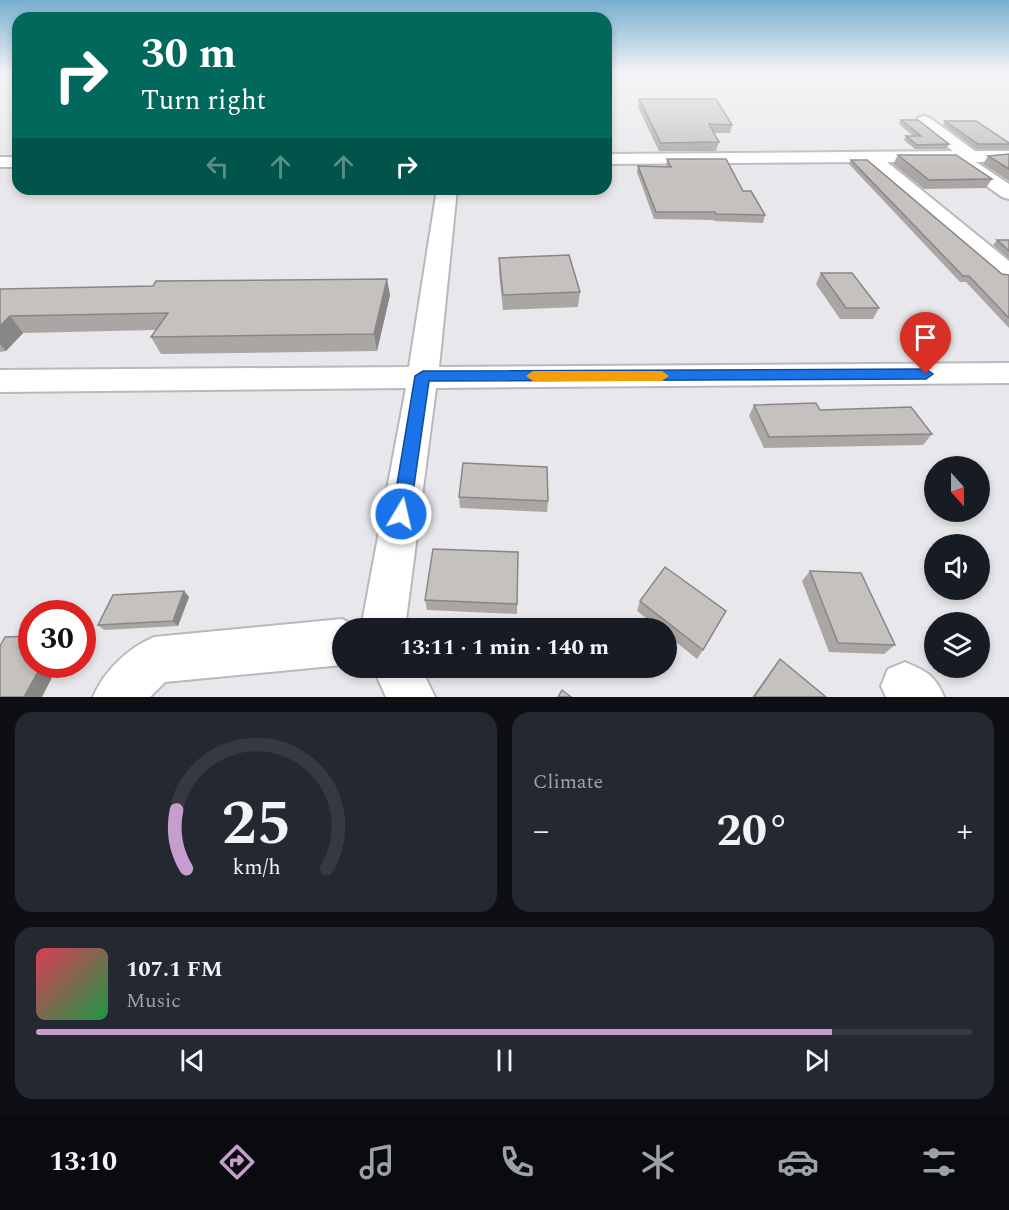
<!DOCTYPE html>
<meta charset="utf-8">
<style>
:root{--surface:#171b24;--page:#242831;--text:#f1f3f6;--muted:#9ea1a6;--line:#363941;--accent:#c79dce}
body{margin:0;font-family:Spectral,serif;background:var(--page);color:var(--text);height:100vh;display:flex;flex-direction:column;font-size:22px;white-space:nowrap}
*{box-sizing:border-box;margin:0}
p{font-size:20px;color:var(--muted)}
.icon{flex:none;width:33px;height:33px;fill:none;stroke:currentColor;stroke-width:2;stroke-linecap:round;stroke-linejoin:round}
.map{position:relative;height:697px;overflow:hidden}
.panel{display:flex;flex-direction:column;gap:15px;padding:15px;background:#0d0f14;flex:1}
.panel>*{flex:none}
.banner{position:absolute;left:12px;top:12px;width:600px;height:183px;border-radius:18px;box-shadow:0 3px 9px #0003;background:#00695c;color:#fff;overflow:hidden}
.needle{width:39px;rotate:159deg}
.fabs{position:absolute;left:924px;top:456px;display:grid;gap:12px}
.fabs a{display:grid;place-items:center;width:66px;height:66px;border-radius:50%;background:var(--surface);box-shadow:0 3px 9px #0003;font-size:30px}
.speed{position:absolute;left:18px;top:600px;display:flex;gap:12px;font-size:30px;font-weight:700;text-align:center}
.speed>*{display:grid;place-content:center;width:78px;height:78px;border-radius:50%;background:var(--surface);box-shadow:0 3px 9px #0003;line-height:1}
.speed .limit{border:9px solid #d22;background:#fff;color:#111}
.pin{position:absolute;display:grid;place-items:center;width:51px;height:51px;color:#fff;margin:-62px -26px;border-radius:50% 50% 50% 0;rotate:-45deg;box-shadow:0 0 6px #0007}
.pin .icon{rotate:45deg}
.me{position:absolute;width:66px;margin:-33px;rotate:9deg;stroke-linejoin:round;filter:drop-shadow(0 0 4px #0008)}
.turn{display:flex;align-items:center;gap:21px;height:126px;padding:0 30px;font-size:27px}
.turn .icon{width:78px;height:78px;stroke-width:2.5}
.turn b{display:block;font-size:42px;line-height:51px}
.lanes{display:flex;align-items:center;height:57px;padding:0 30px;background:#0003;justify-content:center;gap:30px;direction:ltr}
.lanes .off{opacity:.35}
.big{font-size:45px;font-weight:700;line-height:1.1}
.panel .widget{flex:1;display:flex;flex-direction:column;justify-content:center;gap:9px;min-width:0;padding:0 21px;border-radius:18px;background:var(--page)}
.panel .dial{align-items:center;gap:0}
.dial svg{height:156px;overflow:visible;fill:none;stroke:var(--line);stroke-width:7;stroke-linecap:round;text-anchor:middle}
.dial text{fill:var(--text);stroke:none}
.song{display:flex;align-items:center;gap:18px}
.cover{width:72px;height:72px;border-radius:9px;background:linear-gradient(135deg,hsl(350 70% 55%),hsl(140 70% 35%))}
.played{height:6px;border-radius:3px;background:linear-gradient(90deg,var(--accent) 85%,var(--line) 85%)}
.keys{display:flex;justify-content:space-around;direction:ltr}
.heat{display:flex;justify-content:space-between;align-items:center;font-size:33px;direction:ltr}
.panel .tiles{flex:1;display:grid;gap:15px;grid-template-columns:1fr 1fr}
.widget:last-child{grid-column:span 2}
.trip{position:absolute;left:332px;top:618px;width:345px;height:60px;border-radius:30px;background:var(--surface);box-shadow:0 3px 9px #0003;font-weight:700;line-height:60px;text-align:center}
.dock{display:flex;height:96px;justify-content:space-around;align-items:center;background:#090b0e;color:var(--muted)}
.dock .icon{width:42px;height:42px}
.dock .active{color:var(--accent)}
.dock b{font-size:27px;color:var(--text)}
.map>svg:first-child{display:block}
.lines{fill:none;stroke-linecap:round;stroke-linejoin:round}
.minor-casing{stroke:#b9b9bc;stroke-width:4}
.minor{fill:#fff;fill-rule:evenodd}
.wall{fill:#a9a6a4}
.shaded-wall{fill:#898786}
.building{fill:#c4c1bf;stroke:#898786;stroke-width:1.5}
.route{fill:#1a73e8;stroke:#114b97;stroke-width:1.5}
.slow{fill:#f59e0b}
</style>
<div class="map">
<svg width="1009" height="697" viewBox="0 0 1009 697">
<rect width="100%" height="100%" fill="#e8e7eb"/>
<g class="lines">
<g class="minor-casing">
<g id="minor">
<polygon points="924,116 930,118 975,151 1009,151 1009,161 976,162 1009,184 1009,199 1002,197 953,162 887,162 1009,261 1009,280 1000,278 866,162 606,164 606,154 953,151 918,124 916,121 918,118"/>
<rect x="0" y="157" width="18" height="10"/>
<polygon points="437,189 457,189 439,367 1009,363 1009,383 436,388 405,628 361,628 406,388 0,392 0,370 409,367"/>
<path d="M342 619 359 628H342V665L165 682 150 697H93C104 671 128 648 154 637Z"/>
<path d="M905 662C926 671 935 675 944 697H886L881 686 888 669Z"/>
<polygon points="373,668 421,668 435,697 386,697"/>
</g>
</g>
<use href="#minor" class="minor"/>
</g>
<g class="wall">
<polygon points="639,99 732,125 730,133 714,133 719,142 716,151 659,151 638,107"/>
<polygon points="901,120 949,144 946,149 915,149 904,140 906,136 913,136 899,124"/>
<polygon points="945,121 1009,143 1009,149 976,149 943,125"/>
<polygon points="1009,154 1009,181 983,164 988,156"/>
<polygon points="898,155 992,179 986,188 924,189 893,164"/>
<polygon points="667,159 743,191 765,215 763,223 714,221 713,220 654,219 637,172 638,166 666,166"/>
<polygon points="851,160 1002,274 1009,275 1009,328 966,282 960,282 849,164"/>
<polygon points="997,240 1009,240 1009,259 993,245"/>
<polygon points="499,258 580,292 578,307 503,310 499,273"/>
<polygon points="821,273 879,308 873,319 840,319 816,284"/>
<polygon points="0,289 390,295 377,351 161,354 151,337 156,330 23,333 6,351 0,352"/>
<polygon points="754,405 820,410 932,434 923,445 764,448 749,416"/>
<polygon points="459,497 548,501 547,512 460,508"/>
<polygon points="518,552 517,614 427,610 425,600"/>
<polygon points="810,571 895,645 884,654 829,652 802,581"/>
<polygon points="184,591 189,597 178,626 104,630 98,625"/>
<polygon points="640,601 703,650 697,659 666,634 666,628 659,628 637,611"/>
<polygon points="780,659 826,697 752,697 773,668"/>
</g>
<g class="shaded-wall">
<polygon points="387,279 390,295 377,351 374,334"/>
<polygon points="10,316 23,333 6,351 0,344 0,326"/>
<polygon points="184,591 189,597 178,626 173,621"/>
<polygon points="42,664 59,664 42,697 24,697"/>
</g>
<g class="building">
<polygon points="639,99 716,99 732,125 709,124 719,142 661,143"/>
<polygon points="901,120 918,120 949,144 917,145 906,136 921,136"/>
<polygon points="945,121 976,121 1009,143 1009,144 978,144"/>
<polygon points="1009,154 1009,169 988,156"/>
<polygon points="898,155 956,155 992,179 929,180"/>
<polygon points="667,159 726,159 743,191 751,191 765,215 716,214 715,212 656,212 638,166 671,167"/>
<polygon points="851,160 867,160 1002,274 1009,275 1009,318 969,276 963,276"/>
<polygon points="997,240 1009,240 1009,251"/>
<polygon points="569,255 580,292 503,295 499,258"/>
<polygon points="821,273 852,273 879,308 846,308"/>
<polygon points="387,279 374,334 151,337 168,313 10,316 0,326 0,289 153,286 156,281"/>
<polygon points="816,403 820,410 911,407 932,434 769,437 754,405"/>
<polygon points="463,463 547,467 548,501 459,497"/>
<polygon points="433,549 518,552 517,604 425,600"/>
<polygon points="665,567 726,611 703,650 640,601"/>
<polygon points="810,571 861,573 895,645 838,643"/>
<polygon points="184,591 173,621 98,625 113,595"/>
<polygon points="32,636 32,664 42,664 24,697 0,697 0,646 5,637"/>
<polygon points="780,659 826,697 754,697"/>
<polygon points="562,690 571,697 558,697"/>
</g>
<linearGradient id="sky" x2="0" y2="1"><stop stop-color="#77aed0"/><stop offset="0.43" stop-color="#f5f4f6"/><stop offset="1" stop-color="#f5f4f6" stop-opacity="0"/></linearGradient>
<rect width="1009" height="171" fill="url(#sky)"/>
<polygon class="route" points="926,369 933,374 926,379 429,381 410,514 407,520 401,522 395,520 392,514 415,376 423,371"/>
<polygon class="slow" points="533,371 662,371 669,376 662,381 533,381 526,376"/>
</svg>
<div class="fabs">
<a><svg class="needle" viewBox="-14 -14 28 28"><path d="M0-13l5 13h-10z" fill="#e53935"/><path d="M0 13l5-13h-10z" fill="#9ea1a6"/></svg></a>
<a><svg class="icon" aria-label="sound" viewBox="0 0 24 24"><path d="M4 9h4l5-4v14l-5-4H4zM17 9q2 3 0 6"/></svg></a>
<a><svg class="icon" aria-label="layers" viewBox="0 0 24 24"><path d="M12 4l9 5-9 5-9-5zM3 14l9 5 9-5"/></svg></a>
</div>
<div class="speed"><div class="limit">30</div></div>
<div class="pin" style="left:926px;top:374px;background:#d93025"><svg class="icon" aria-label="arrive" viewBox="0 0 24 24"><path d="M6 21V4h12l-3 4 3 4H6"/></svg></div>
<svg class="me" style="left:401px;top:514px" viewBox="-20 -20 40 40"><circle r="17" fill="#1a73e8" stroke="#fff" stroke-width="3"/><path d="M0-11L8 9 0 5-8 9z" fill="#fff"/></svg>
<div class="trip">13:11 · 1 min · 140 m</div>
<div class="banner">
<div class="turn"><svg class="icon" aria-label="right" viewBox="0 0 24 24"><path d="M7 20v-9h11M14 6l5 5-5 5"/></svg><div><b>30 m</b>Turn right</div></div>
<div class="lanes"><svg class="icon off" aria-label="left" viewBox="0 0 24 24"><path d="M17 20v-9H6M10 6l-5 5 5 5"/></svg><svg class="icon off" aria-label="ahead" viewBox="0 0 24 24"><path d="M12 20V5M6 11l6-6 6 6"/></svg><svg class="icon off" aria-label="ahead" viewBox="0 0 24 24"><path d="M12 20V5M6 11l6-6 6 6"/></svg><svg class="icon" aria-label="right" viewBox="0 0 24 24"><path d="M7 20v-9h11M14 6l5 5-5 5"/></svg></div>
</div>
</div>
<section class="panel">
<div class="tiles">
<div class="widget dial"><svg viewBox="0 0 100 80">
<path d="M14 69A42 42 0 1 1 86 69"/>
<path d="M14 69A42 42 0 0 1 9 39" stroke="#c79dce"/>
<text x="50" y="56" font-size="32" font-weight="700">25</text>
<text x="50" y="72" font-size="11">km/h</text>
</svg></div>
<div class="widget"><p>Climate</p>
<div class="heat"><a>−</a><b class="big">20°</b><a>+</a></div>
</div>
<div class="widget">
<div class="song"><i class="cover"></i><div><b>107.1 FM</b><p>Music</p></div></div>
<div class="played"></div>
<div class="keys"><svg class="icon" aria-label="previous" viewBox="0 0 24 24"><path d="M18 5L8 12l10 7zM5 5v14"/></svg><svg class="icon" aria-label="pause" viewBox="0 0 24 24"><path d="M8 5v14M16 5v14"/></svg><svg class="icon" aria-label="next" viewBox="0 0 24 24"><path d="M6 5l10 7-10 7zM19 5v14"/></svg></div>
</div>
</div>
</section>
<nav class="dock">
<b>13:10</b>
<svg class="icon active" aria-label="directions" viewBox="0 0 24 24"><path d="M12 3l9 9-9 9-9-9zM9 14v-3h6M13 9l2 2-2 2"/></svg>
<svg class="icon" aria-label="music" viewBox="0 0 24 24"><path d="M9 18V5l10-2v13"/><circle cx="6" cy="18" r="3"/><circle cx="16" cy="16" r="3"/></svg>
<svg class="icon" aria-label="phone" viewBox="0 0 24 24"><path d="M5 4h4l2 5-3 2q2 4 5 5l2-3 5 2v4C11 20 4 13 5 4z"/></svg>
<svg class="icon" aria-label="climate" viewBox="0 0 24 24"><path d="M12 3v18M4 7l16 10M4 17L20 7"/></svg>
<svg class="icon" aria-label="car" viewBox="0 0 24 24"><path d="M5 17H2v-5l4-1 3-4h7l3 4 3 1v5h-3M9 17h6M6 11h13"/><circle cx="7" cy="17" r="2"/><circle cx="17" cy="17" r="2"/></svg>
<svg class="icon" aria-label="filters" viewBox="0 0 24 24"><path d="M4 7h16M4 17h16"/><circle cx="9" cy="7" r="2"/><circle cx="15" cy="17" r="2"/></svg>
</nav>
